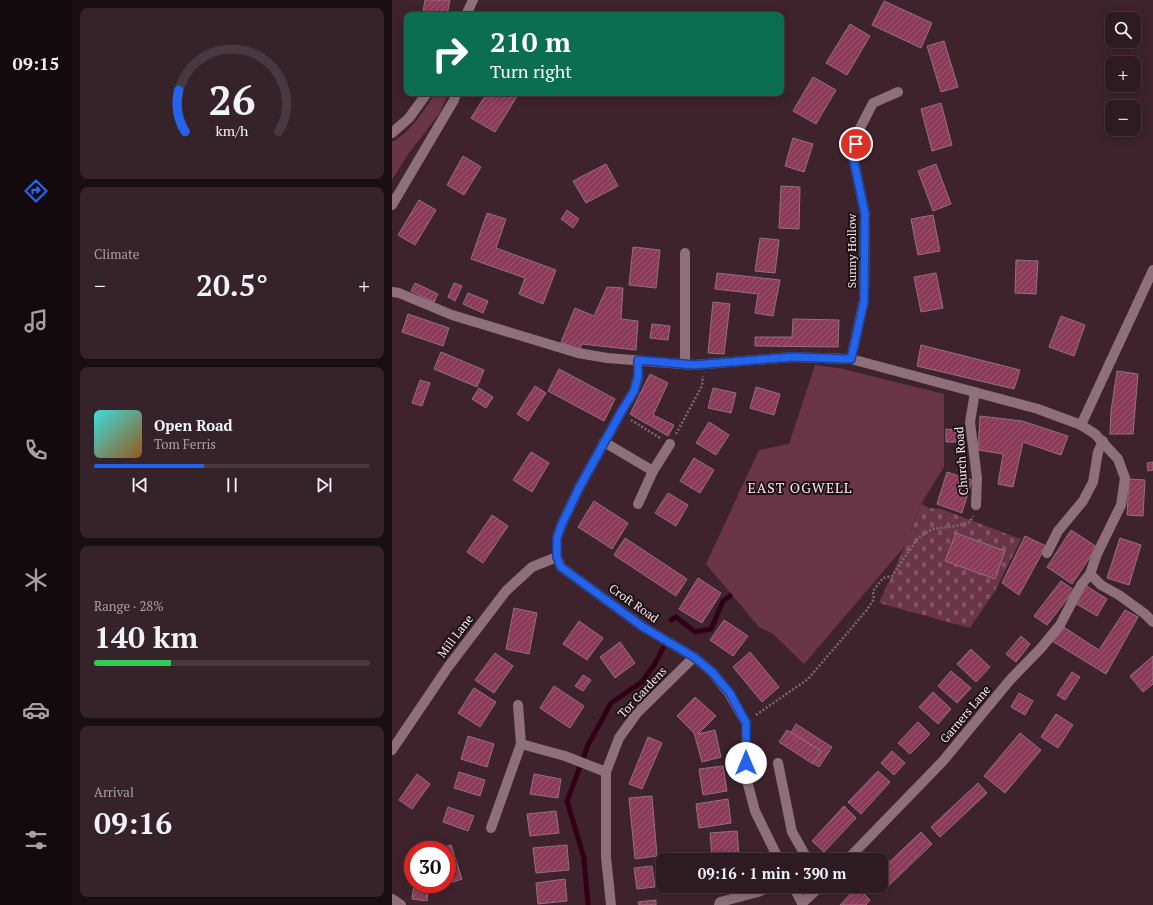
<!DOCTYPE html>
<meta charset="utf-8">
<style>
:root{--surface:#2e1a21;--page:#36232a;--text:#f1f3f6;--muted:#a7a1a5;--line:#49383f;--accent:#2563eb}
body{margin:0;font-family:"PT Serif",serif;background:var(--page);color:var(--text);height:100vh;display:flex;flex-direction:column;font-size:15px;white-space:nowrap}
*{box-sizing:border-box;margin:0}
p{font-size:13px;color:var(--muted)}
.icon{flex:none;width:22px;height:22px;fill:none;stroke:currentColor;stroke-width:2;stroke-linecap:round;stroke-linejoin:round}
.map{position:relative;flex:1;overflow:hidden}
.details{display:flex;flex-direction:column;gap:8px;padding:8px;background:#190e12;width:320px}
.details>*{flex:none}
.top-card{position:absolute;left:12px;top:12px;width:380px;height:84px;border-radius:8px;box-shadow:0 2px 10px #0003,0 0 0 1px var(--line);background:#0b6e4f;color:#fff;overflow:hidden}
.controls{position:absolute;left:713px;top:12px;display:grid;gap:8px}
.controls a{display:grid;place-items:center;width:36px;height:36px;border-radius:8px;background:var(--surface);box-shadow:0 2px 10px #0003,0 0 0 1px var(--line);font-size:20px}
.speed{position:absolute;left:12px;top:841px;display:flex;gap:8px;font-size:20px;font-weight:700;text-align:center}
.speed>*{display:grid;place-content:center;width:52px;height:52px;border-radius:50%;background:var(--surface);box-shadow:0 2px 10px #0003,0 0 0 1px var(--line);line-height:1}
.speed .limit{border:6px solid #d22;background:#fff;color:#111}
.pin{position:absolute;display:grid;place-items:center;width:34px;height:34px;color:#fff;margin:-17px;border:2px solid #fff;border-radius:50%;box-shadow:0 1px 4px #0007}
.me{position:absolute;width:44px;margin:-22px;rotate:0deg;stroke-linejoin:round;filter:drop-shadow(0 0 3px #0008)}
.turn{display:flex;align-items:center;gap:14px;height:84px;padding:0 20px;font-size:18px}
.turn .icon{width:52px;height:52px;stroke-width:2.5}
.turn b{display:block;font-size:28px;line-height:34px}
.big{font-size:30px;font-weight:800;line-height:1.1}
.details .tile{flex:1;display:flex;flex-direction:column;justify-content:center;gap:6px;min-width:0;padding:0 14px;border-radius:8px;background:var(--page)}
.details .dial{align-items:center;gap:0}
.dial svg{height:104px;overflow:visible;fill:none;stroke:var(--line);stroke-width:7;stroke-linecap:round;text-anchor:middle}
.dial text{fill:var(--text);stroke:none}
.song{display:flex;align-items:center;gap:12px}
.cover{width:48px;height:48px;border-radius:6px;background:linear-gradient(135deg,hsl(180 70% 55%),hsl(30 70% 35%))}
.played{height:4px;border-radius:2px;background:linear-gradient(90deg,var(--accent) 40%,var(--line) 40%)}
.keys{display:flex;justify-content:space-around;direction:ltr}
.heat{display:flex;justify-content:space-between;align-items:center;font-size:22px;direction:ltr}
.charge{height:6px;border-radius:3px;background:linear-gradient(90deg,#34c759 28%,var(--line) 0)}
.trip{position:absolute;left:264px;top:853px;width:232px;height:40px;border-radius:8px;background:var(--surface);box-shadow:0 2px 10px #0003,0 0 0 1px var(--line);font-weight:800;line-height:40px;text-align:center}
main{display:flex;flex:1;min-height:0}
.tab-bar{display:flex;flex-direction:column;width:72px;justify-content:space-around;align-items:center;background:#120a0d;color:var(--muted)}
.tab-bar .icon{width:28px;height:28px}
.tab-bar .on{color:var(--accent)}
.tab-bar b{font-size:18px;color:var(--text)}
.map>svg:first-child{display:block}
.grass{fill:#6b3548}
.cemetery{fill:url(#cemetery-stones)}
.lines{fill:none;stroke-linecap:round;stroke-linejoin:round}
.stream{stroke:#320015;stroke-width:5}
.building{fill:url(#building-hatch);stroke:#91727b}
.path{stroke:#7f676e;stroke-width:2.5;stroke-dasharray:2 2;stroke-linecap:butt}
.minor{stroke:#8f6f79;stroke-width:10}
.route-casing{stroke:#184099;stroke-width:10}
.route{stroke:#2563eb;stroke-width:7}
.labels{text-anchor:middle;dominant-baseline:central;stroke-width:4;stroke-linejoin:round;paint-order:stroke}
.street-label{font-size:12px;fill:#fdebf0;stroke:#1d1115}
.quarter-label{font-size:14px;letter-spacing:1px;fill:#fdebf0;stroke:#1d1115}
</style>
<main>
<nav class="tab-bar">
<b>09:15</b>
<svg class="icon on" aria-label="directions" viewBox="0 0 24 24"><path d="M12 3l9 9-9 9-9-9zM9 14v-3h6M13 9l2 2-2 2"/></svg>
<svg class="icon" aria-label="music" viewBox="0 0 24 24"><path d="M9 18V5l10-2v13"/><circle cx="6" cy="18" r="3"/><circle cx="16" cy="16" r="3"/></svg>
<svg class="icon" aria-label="phone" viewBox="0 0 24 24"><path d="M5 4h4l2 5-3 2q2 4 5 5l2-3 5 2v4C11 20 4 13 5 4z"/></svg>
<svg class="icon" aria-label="climate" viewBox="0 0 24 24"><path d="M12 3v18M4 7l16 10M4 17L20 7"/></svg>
<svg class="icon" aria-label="car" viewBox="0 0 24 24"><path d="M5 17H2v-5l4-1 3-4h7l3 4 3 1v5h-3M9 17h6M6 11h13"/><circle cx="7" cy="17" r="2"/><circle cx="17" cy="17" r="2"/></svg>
<svg class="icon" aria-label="filters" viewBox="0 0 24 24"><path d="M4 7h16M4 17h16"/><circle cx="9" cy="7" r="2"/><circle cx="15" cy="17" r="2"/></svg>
</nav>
<section class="details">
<div class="tile dial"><svg viewBox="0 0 100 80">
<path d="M14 69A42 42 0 1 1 86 69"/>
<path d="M14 69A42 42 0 0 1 9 37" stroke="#2563eb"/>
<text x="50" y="56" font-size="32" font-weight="700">26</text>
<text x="50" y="72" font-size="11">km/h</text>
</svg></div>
<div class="tile"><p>Climate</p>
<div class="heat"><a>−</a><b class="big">20.5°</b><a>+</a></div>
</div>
<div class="tile">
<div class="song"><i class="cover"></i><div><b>Open Road</b><p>Tom Ferris</p></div></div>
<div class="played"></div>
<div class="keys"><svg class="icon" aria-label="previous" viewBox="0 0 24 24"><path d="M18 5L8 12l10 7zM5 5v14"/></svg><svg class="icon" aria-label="pause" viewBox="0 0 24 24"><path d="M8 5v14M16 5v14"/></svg><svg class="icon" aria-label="next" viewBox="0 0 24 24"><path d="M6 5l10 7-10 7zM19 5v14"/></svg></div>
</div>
<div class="tile"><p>Range · 28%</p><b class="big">140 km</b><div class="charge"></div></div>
<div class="tile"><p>Arrival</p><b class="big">09:16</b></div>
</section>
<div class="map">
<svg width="761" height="905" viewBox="0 0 761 905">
<defs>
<pattern id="cemetery-stones" width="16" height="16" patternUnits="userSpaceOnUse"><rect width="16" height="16" fill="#6b3548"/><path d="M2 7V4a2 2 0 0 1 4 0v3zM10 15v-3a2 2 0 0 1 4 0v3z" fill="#815263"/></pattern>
<pattern id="building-hatch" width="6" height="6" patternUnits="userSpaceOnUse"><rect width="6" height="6" fill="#8a3b59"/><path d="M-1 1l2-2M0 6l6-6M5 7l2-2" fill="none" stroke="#9b5871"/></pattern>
</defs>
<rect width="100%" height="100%" fill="#3e232c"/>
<g class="grass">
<path d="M43 93H57L47 114 16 154 0 180V142C18 133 33 110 43 93Z"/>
<polygon points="423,365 451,369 552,394 552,467 529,504 513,546 412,664 381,634 367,627 314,564 367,450 397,444"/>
</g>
<polygon class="cemetery" points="529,504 537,508 549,509 629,539 603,591 578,628 487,603 513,546"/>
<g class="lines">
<g class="stream">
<polyline points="279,620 284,617 303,632 319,629 331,601 338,596"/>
<polyline points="196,905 192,858 175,801 196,745 219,703 250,682 264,662 271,648"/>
</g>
</g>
<g class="building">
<polygon points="33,0 58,0 55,15 31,12"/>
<polygon points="492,1 540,23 529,48 480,25"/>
<polygon points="458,24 478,36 455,75 434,63"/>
<polygon points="552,41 566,87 549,92 535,46"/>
<polygon points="421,77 444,90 424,124 401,111"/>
<polygon points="95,93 127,93 103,132 79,118"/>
<polygon points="549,103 560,145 540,151 529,109"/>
<polygon points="401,138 421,144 412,172 393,166"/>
<polygon points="71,156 89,167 72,195 55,185"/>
<polygon points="214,164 226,186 194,203 181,181"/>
<polygon points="544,164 559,204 541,211 526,171"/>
<polygon points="389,186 408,187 407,229 387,228"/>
<polygon points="27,200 44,210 23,245 6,235"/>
<polygon points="175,210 187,219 181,228 169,219"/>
<polygon points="95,213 114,219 104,248 164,270 151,304 127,294 133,278 79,259"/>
<polygon points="541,215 548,251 526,255 519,219"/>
<polygon points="368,238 387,240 383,273 363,271"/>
<polygon points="241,247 268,250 264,288 237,285"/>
<polygon points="624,260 646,261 644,294 623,293"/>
<polygon points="325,273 388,280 381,316 363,313 366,294 323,289"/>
<polygon points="544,273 551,308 529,312 522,277"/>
<polygon points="23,283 46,294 42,302 19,291"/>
<polygon points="62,283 70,286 63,301 56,297"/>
<polygon points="215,287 231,288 229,319 246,321 244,350 190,344 187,350 169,342 183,308 202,316"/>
<polygon points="76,293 96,301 91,313 71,304"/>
<polygon points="321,302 338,304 332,354 316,353"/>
<polygon points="16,314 57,328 51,346 10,332"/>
<polygon points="669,316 693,325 682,356 657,347"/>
<polygon points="401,319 447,320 446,347 363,346 363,337 400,337"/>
<polygon points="260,324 278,326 276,340 258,338"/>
<polygon points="529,345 628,370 622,389 525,366"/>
<polygon points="49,352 92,370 85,387 42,369"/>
<polygon points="167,369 223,399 212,421 156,391"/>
<polygon points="725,371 746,374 741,434 718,434 719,411"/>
<polygon points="258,374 276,383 261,415 282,425 276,436 238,414"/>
<polygon points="28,380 38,383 30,406 20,403"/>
<polygon points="143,386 154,393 136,421 125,414"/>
<polygon points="364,387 388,394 382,415 358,408"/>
<polygon points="87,388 101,397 94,408 80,399"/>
<polygon points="321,388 344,393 339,413 316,408"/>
<polygon points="588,416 630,421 676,436 669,455 631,442 621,487 606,484 611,454 586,450"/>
<polygon points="317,422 337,435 324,455 304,443"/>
<polygon points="554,429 565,430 565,442 554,442"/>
<polygon points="139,452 157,463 140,492 121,480"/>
<polygon points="302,458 322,470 308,493 288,481"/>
<polygon points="761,462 761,470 756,471 755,463"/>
<polygon points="555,472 580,480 570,513 545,504"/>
<polygon points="737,479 753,480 751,516 735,515"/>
<polygon points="276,493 296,505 284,526 263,513"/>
<polygon points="202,501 236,523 220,549 186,527"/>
<polygon points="100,515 116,526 91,563 75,552"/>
<polygon points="679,530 705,547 680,584 655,567"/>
<polygon points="564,533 613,551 603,579 553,561"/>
<polygon points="633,536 654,546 627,595 610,583"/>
<polygon points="233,538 295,579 284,596 222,555"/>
<polygon points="728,538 749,545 737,585 715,578"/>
<polygon points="306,578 329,593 310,623 287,609"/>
<polygon points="669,581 682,590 655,625 642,616"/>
<polygon points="693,585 715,599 705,616 683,603"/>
<polygon points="122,608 145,613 137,654 114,649"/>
<polygon points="733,610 746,617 714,674 660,641 670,626 707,650"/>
<polygon points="332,620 356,636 341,656 318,640"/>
<polygon points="187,621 211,638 195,660 171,644"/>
<polygon points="629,636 638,644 624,662 614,654"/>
<polygon points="228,642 243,663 223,678 208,657"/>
<polygon points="579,649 598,667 584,682 565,664"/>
<polygon points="358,652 387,687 370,702 341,667"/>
<polygon points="103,653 121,666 102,693 83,680"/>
<polygon points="761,656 761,684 751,692 738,676"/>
<polygon points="559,671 579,688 565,703 546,686"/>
<polygon points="680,672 688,677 673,700 665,695"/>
<polygon points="191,675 199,680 191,691 183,686"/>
<polygon points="162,686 192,706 178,728 148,708"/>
<polygon points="82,688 104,702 88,727 66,713"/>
<polygon points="541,692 559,709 546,724 527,707"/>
<polygon points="627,693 641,701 633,715 619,707"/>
<polygon points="303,697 324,716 306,734 323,730 329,757 310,762 302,733 285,716"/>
<polygon points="664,714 681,725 666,748 649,737"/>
<polygon points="526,722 538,734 518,754 506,743"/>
<polygon points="404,724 440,747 427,767 392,744"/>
<polygon points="395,730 429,751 421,764 387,742"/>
<polygon points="628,733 649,750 613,793 592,776"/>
<polygon points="76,736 102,744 95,767 69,759"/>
<polygon points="256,737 270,743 250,789 237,784"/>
<polygon points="500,751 513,763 502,775 489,763"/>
<polygon points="331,766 335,791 311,795 307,769"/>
<polygon points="486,771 498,782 469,814 456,802"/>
<polygon points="67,772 93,780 88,796 62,788"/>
<polygon points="25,774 38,784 20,809 7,800"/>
<polygon points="142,774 169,779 166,798 138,794"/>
<polygon points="586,783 595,793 548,837 539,827"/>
<polygon points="260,796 265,856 243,859 237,798"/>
<polygon points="336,799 339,823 307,828 304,804"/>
<polygon points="452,806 464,818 432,852 420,841"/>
<polygon points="56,807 82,816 76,831 51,822"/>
<polygon points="164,811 167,833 138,836 135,814"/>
<polygon points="345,831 347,854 320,857 318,833"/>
<polygon points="529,832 540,844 488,894 480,886 489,886 489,870"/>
<polygon points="59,845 70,879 58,883 55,876 55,850 46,849"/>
<polygon points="175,845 177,870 144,873 141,848"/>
<polygon points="260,866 263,887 245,889 242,868"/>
<polygon points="173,879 175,901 146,904 144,883"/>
<polygon points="22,884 37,884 35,901 20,899"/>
<polygon points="465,887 478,900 474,905 448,905"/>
<polygon points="264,900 264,905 247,905 246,902"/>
</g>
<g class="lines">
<g class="path">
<polyline points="239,420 268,438"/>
<polyline points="284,434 310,386 311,376"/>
<polyline points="364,715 416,679 474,611 482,599 481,591 491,578 500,576 526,538 540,529 564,526 578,522 581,516"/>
</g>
<g class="minor">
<polyline points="74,15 81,0"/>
<polyline points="0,133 17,118 35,93"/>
<polyline points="0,205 62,100 64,93"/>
<polyline points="293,253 293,364"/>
<polyline points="0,292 7,293 60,315 186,353 215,358 302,365 400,357 459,359 646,409 689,425 703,434 726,459 733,478 729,505 705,554 698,574 689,585 668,625 649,648 618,680 551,761 455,860"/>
<polyline points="459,359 472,301 473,214 461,157 466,132 481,103 506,92"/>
<polyline points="246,360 246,377 242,391 228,414 187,488 169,526 165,538 165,557 169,567 251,627 302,657 320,672 337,693 354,723 354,777 363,811 387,860"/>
<polyline points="583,392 578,422 585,478 584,505"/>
<polyline points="689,425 761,270"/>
<polyline points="212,442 261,471"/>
<polyline points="246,504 261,471 278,444"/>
<polyline points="655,553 666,531 691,501 701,482 706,452 711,441"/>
<polyline points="698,574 709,585 727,595 753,614 761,622"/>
<polyline points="129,744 173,756 214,772"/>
<polyline points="0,750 56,667 114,591 140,567 165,557"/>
<polyline points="386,763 400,832 416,860"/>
<polyline points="99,828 129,744 126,705"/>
<polyline points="401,886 411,905"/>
<polyline points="0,899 9,905"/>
<polyline points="410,903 429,886"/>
<polyline points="219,905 214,857 214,772 227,738 245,713 302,657"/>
<polyline points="327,905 328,902 366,892 380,886"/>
</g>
</g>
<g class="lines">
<g class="route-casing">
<polyline id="route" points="354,763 354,723 338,693 320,672 302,657 251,627 169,567 165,557 165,538 169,526 187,488 228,414 242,391 246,377 246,360 302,365 400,357 459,359 472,302 473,214 461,157 464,144"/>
</g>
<use href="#route" class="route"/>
</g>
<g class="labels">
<g class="street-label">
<text transform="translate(459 251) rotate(-90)">Sunny Hollow</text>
<text transform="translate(569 461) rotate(-94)">Church Road</text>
<text transform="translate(242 603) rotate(35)">Croft Road</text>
<text transform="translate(63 636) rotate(-53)">Mill Lane</text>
<text transform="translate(250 692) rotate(-47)">Tor Gardens</text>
<text transform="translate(573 714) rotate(-50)">Garners Lane</text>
</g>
<g class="quarter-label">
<text x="408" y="487">EAST OGWELL</text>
</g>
</g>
</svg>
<div class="controls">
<a><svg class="icon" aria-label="search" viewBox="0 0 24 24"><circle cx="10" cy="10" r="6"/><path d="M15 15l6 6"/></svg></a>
<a>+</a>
<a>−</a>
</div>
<div class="speed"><div class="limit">30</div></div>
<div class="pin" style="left:464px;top:144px;background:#d93025"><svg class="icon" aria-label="arrive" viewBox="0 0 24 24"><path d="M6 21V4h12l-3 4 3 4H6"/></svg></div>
<svg class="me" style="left:354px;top:763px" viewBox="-20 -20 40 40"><circle r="19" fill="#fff"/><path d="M0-13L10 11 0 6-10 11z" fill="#2563eb"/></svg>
<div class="trip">09:16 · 1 min · 390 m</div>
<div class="top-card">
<div class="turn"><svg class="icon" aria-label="right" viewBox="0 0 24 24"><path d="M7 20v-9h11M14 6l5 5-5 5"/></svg><div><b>210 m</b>Turn right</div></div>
</div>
</div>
</main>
